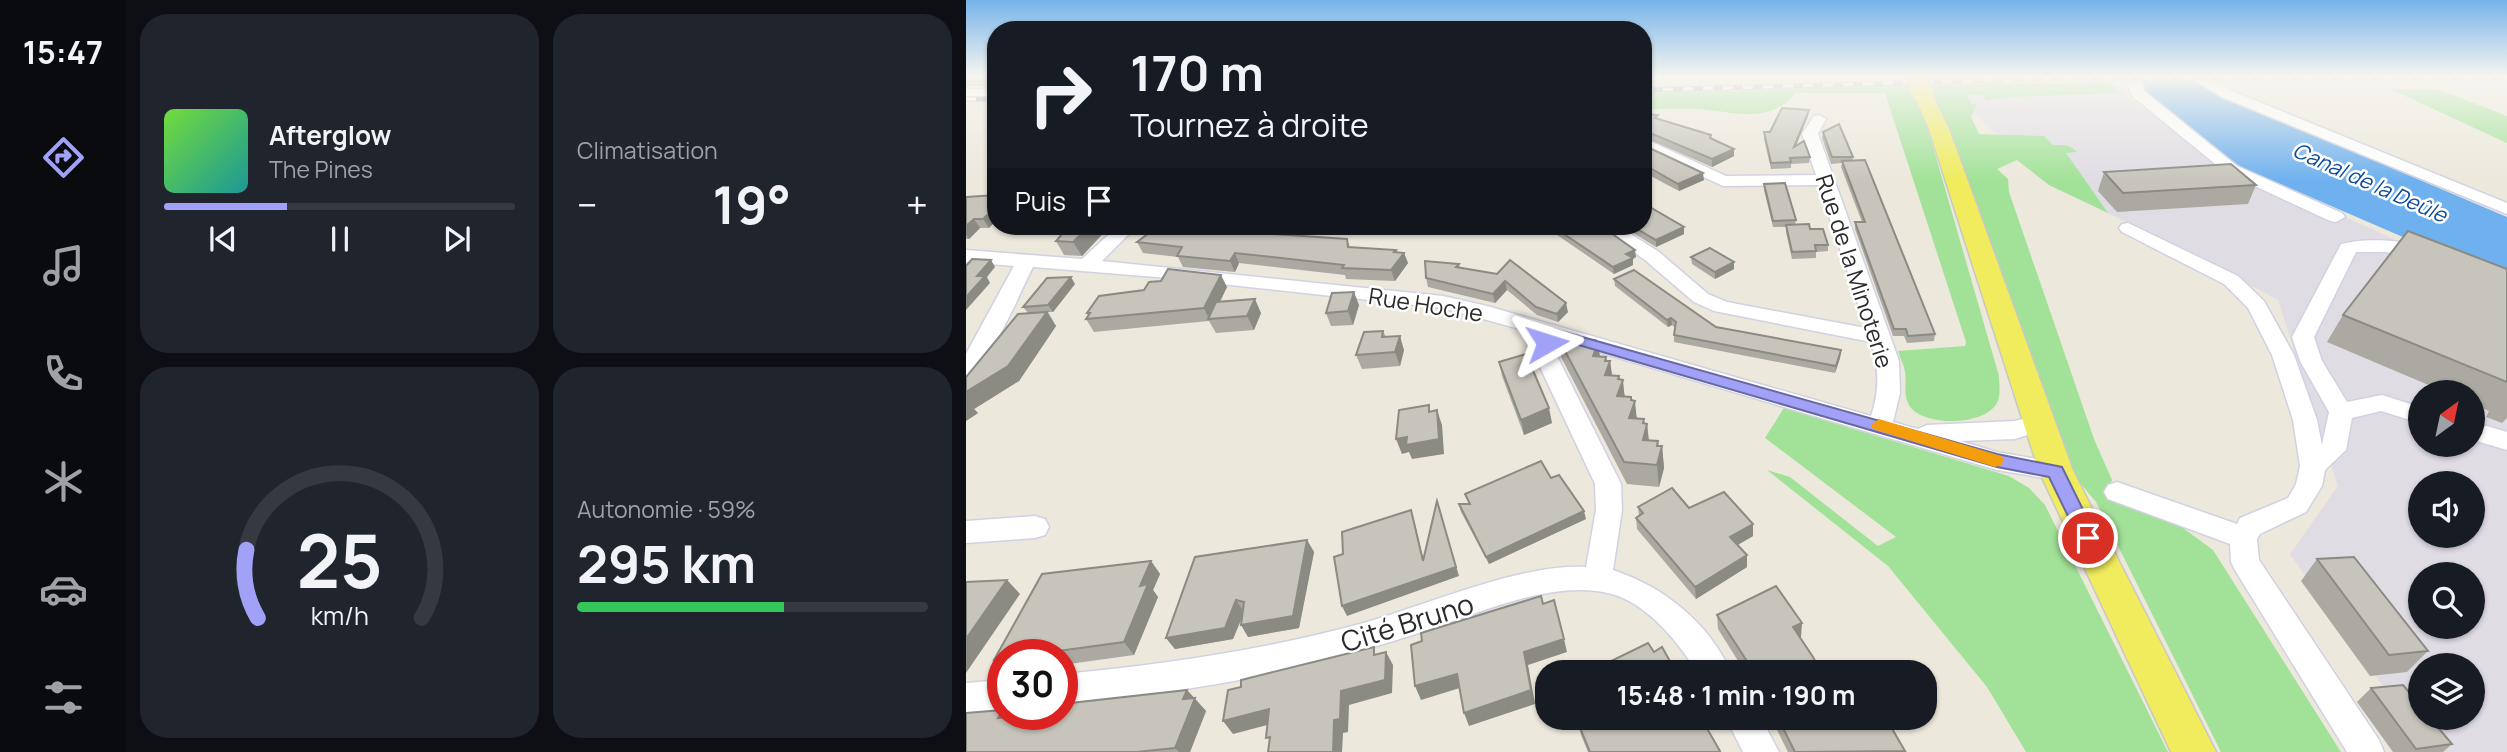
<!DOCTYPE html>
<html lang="fr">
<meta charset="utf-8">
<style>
:root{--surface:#171b24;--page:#20242c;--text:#f1f3f6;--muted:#9ea1a6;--line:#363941;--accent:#a1a1f7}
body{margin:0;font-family:Manrope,sans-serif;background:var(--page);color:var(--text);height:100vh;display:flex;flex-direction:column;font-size:26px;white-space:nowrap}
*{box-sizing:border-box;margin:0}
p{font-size:23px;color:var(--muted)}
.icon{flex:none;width:38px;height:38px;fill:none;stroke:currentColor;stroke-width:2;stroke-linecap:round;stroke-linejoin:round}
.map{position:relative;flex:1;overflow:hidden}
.panel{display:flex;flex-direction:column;gap:14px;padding:14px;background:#0d0f14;width:840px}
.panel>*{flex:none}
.hud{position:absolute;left:21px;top:21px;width:665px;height:214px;border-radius:28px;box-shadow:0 2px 5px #0004;background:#171b24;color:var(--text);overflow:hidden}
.needle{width:46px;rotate:33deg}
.buttons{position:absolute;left:1442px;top:380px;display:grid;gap:14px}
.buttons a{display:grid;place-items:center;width:77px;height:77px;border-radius:50%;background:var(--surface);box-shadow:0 2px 5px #0004;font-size:35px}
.speed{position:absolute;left:21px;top:639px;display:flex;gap:14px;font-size:35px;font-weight:700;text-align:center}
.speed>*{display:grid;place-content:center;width:91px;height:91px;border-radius:50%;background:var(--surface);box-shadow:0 2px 5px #0004;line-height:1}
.speed .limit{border:10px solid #d22;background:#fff;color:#111}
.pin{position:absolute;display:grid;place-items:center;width:60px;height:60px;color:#fff;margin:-30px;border:4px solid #fff;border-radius:50%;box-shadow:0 2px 7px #0007}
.me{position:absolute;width:77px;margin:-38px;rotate:84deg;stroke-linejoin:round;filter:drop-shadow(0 0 5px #0008)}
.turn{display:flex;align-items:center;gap:24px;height:147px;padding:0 28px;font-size:32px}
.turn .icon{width:91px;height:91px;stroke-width:2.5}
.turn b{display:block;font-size:49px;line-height:60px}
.then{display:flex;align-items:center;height:66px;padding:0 28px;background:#0003;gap:14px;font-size:26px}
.big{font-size:52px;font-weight:700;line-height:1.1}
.panel .card{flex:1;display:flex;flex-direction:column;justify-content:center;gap:10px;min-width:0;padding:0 24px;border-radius:28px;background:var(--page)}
.panel .dial{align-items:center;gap:0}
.dial svg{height:182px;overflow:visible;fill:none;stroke:var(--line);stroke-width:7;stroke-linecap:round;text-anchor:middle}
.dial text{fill:var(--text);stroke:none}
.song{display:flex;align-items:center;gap:21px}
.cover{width:84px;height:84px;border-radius:10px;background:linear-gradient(135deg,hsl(100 70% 55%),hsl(180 70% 35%))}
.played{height:7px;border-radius:4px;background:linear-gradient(90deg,var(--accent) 35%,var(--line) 35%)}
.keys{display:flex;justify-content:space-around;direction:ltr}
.heat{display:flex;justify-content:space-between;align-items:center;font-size:38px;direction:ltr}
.charge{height:10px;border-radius:5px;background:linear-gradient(90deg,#34c759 59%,var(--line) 0)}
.panel .tiles{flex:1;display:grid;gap:14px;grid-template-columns:repeat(2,1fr)}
.trip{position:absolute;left:569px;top:660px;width:402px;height:70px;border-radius:28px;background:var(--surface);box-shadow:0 2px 5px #0004;font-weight:700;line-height:70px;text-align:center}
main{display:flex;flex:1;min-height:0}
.tabs{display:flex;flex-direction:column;width:126px;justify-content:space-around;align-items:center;background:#090b0e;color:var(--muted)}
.tabs .icon{width:49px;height:49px}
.tabs .current{color:var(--accent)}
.tabs b{font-size:32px;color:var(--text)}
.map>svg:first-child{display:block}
.industrial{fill:#e0dce4;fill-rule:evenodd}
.green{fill:#a2e298}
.water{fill:#6fb1ee}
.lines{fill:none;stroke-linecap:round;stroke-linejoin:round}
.minor-casing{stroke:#d1d1e3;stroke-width:3}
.major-casing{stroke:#c8c8c8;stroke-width:3}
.minor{fill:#fff;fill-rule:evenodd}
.major{fill:#f0ec5d;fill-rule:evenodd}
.rail-casing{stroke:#a09eb4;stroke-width:5}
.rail{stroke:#fff;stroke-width:3.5;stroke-dasharray:10;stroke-linecap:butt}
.major-bridge-casing{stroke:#c8c8c8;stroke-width:23;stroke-linecap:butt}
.major-bridge{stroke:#f0ec5d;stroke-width:20}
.wall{fill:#aba9a1}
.shaded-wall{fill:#8b8a83}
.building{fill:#c7c5bb;stroke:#8b8a83;stroke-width:2}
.route{fill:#a1a1f7;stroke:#6969a1;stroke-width:2}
.slow{fill:#f59e0b}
.labels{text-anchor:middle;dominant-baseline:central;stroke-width:5;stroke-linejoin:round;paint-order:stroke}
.far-water-label{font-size:21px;font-style:italic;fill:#0e4c9a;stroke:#fff}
.street-label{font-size:23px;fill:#2a2a2a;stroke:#fff}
.near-street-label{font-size:28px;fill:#2a2a2a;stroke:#fff}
</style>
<main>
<nav class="tabs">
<b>15:47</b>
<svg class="icon current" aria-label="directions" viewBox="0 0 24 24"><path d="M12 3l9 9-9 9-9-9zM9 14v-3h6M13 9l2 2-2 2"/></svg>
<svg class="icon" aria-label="music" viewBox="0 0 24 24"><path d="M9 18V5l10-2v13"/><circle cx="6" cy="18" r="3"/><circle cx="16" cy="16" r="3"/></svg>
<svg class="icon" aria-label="phone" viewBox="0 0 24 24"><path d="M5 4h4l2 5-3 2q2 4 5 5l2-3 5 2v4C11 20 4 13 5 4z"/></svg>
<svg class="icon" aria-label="climate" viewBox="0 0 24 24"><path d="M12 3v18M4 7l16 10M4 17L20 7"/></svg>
<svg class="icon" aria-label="car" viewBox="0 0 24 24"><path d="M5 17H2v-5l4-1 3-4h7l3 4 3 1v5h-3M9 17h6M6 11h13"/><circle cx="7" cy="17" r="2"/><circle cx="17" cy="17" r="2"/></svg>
<svg class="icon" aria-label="filters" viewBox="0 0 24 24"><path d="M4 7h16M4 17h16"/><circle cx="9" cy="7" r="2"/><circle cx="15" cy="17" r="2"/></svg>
</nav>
<section class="panel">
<div class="tiles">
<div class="card">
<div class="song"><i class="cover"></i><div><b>Afterglow</b><p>The Pines</p></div></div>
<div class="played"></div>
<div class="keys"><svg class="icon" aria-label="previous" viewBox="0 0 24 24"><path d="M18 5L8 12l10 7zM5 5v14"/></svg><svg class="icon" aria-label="pause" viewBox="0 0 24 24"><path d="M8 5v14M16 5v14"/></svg><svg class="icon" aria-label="next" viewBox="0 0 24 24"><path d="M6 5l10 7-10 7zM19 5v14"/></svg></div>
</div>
<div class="card"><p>Climatisation</p>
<div class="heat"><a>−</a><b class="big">19°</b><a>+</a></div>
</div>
<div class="card dial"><svg viewBox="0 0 100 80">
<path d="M14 69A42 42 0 1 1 86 69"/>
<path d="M14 69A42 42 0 0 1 9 39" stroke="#a1a1f7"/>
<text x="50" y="56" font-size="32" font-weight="700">25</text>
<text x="50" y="72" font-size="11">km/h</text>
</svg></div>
<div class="card"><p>Autonomie · 59%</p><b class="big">295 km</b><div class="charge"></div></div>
</div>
</section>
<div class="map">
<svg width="1541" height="752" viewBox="0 0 1541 752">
<rect width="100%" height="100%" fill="#ece8dc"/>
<path class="industrial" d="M1142 82 1260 170 1393 223 1541 292V752H1463L1324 554 1372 486 1312 300 1227 254 1083 185 978 84ZM1454 392H1507V444H1454ZM1454 483H1507V536H1454ZM1454 574H1507V626H1454ZM1454 665H1507V718H1454Z"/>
<g class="green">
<path d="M1142 82 1155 93 1046 97 1020 100 1017 95H1001L1005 104H1011L1005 117 1013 134 1078 136 1087 145C1096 145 1104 144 1111 152L1100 153 1142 213 1083 185 1051 160 1031 169 1042 179 1043 192 1128 439 1146 480 1142 490 1213 525 1247 550 1375 752H1255L1130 502 1109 477 1076 395 1050 313 965 85Z"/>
<path d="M944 85 961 126 1033 376C1033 384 1035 395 1031 403 1018 426 962 426 946 409 936 399 941 384 939 372 938 365 934 358 932 351L999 346 1000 342 919 93H830C802 125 770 112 733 109 714 108 696 109 677 109V93Z"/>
<polygon points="1424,89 1471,89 1541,116 1541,143"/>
<polygon points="818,408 1043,476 1063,488 1079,505 1202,752 1060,752 1021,687 922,566 801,470 824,477 912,546 930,537 799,438"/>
</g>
<polygon class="water" points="1168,76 1222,76 1250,92 1327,124 1329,127 1541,217 1541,282 1296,176 1275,171 1177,94 1179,86"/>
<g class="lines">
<g class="minor-casing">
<g id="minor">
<polygon points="1153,76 1168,76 1176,83 1178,91 1271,166 1376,213 1379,217 1370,222 1364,221 1259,172 1166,96 1162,85"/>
<polygon points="1222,76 1239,76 1266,91 1541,203 1541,214 1256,97"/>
<rect x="0" y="89" width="30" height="8"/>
<path d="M853 115 860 119 852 134 933 361 934 393 927 422 952 429 961 425 1049 421 1072 415 1081 417 1084 423 1081 429 1049 439 994 441 1031 452 1099 464 1103 471 1099 478 1090 480 1031 470 595 341 589 352 655 484 656 510 647 570C698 587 742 622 765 672H731C712 642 683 605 646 594 588 578 511 614 456 632 419 644 381 655 343 665 262 685 179 696 96 704V674C197 665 297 650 394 624 459 606 555 563 620 567L630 510 629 484 567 352 576 335 477 308 190 277 67 267C55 290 22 371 0 377V354L48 266 0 262V250L116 259 152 226H171L136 261 477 296 521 306 905 416C914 390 913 367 905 342L748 311 728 302 679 260 631 226H652L693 252 742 294 761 302 900 328 853 185 757 186 677 149V138L760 176 850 175 836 134 848 116Z"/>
<path d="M1162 223 1272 276 1298 301 1328 355 1351 420 1356 445 1363 412 1334 361 1326 337 1373 248 1375 244C1399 238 1452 237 1469 258L1459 264 1421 252H1390L1348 337 1356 361 1381 402 1416 395 1454 407V423L1415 411 1386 418 1380 450 1359 470 1356 486 1340 512 1294 534 1291 539 1293 560 1413 740 1418 752H1381L1269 570 1265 562 1264 544 1142 499 1138 492 1142 485 1151 482 1271 524 1274 518 1322 498 1330 484 1334 466 1327 420 1306 355 1282 308 1258 284 1156 232 1153 228 1156 224Z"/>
<polygon points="1507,422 1541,432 1541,450 1507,440"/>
<polygon points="69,516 79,519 83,527 79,535 69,538 0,543 0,521"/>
<polygon points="37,680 37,710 0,713 0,683"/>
<polygon points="760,718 795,718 813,752 777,752"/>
</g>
</g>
<g class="major-casing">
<polygon id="major" points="957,88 966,94 983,129 1107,471 1250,752 1205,752 1073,471 963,129 948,94"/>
</g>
<use href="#minor" class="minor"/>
<use href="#major" class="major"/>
<g class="rail-casing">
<g id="rail">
<polyline points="677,90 1110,78 1541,78"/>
<polyline points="0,99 30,99"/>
</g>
</g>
<use href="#rail" class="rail"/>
<g class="major-bridge-casing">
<polyline id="major-bridge" points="950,76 957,94"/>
</g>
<use href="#major-bridge" class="major-bridge"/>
</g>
<g class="wall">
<polygon points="0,76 30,76 28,86 0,86"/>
<polygon points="677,114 693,120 745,135 745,138 768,149 768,156 746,167 677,137"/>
<polygon points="842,116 830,145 844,157 843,163 825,164 825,168 805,169 798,139 798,132 804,132"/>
<polygon points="857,132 887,157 886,161 969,334 968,341 941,343 938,336 927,336 889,229 889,222 896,222 875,167 876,163 865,164 856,138"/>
<polygon points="677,145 738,180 713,191 677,172"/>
<polygon points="1138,172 1290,185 1282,204 1151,212 1132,191"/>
<polygon points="798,184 830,220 829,225 844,229 862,245 862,251 850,252 850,258 826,259 820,232 820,227 807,227 798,190"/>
<polygon points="30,195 23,228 14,228 3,239 0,239 0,197"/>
<polygon points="211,226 303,226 304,228 312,229 314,235 381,239 384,247 438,253 442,263 429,281 380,279 379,275 273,263 269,272 217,267 212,257 177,253 171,242 207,229"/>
<polygon points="578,226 635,226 670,257 667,258 667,265 648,274"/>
<polygon points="656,226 718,227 718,234 690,247"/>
<polygon points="143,227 116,256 98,255 90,241"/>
<polygon points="725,257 768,262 768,269 749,279 726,264"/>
<polygon points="493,264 494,268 531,274 602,312 592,322 571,315 541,290 529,303 462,287 460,278"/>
<polygon points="1541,269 1541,418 1536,423 1520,417 1523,411 1507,404 1507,392 1479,392 1361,342 1377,315"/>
<polygon points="648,279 750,327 875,350 874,358 869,373 708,342 708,335 709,328 706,325 702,327 649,286"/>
<polygon points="109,284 87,312 82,312 90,326 53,381 8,409 12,413 0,421 0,377 62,313 57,307"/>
<polygon points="261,287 254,302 295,313 288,330 250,333 243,321 128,332 120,319 122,316 121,313"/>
<polygon points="393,305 387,325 365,326 360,313"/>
<polygon points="417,331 420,337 438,350 434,366 396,369 390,355"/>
<polygon points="591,336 629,342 634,356 641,361 644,361 646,375 653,376 659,396 665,397 671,418 678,423 681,424 683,440 692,441 692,446 696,446 698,468 693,487 661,484 595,357"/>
<polygon points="533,362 586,423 558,435 536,376"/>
<polygon points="585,478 620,519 523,564 495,512 493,504 503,504 499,494"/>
<polygon points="672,507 723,508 787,536 772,545 781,555 781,567 730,599 671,529 670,518 673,516"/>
<polygon points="341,540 348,552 333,628 282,637 276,618 267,639 209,649 200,638"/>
<polygon points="1351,559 1462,651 1441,672 1404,676 1335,581"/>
<polygon points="185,561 194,574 187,590 192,597 168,655 96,665 96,654 37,654 37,668 28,660 76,574"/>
<polygon points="751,615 835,637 834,637 855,672 779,672 752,629"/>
<polygon points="1405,688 1486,744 1477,752 1427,752 1391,702"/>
<polygon points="221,690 240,711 224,752 0,752 44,717 80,714"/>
<polygon points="810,718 931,718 928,729 927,729 939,752 822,752 810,728"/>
<polygon points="612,723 754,751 754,752 622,752 615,735"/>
</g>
<g class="shaded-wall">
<polygon points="677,76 688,76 688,78 677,79"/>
<polygon points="843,110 842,116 827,153 828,147"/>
<polygon points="768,149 768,156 746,167 746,159"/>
<polygon points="737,173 738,180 713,191 712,184"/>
<polygon points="30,207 30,221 23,228 17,219"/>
<polygon points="8,219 14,228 3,239 0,235 0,226"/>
<polygon points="124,226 143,226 143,227 116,256 107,242"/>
<polygon points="302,226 303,226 307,233 312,229 316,239 310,245 300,228"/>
<polygon points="718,227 718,234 690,247 690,240"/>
<polygon points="430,250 433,260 438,253 442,263 429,281 425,270 428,252"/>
<polygon points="669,250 670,257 667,258 667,265 648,274 647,267 660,254"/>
<polygon points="269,253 273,263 269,272 264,261"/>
<polygon points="25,260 29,267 21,277 24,283 0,310 0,297 11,276"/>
<polygon points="768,262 768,269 749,279 749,272"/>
<polygon points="255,275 261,287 245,319 243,319 238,308"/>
<polygon points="105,277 109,284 87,312 82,305"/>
<polygon points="539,281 541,290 529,303 527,294"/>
<polygon points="388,292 393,305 387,325 382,311"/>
<polygon points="289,299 295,313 288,330 281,316"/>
<polygon points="600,303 602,312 592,322 591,314"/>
<polygon points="81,312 90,326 53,381 8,409 12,413 0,421 0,392"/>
<polygon points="705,318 706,325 702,327 701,320"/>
<polygon points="434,336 438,350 434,366 429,352"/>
<polygon points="629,340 630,349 632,343 635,364 627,356"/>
<polygon points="875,350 874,358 869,373 870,366"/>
<polygon points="640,357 642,368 644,361 647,382 639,375"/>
<polygon points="653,376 654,388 657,380 659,401 651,396"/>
<polygon points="665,397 667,408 669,401 671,422 663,418"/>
<polygon points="583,408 586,423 558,435 555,420"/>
<polygon points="471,410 476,425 478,454 446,459 443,452 436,454 430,439"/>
<polygon points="678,419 679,431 681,424 683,445 677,440 677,423"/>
<polygon points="692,441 693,457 696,446 698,468 693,487 691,465"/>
<polygon points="471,501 493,576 381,616 376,606 490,567"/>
<polygon points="445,510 448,520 460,570 457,561"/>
<polygon points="618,511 620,519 523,564 520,557"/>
<polygon points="787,524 787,536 764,549 764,537"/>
<polygon points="341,540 348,552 333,628 282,637 275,625"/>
<polygon points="781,555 781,567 730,599 729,587"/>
<polygon points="185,561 194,574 187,590 192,597 168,655 158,642 174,586"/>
<polygon points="41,580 54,594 0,673 0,639"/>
<polygon points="270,600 278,612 267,639 209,649 200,638"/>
<polygon points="836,623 835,637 826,641 827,627"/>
<polygon points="598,639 601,652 562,665 569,704 503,726 498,713 558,652"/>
<polygon points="420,652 427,665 426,693 383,705 382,732 377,733 376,752 367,752 368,720 375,691"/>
<polygon points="491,674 497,687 455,700 449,686"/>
<polygon points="221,690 240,711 224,752 213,752 209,748 217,699"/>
<polygon points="303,709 313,722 267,734 257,721"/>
<polygon points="37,710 37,714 41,714 52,723 32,718"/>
<polygon points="927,718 931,718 928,729 918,733 921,720"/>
</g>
<g class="building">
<polygon points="0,76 30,76 30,91 27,81 0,81"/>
<polygon points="816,108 843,110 828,147 838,141 844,157 824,158 825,162 805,163 798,132 804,132"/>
<polygon points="677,114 692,115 689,118 745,135 744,138 768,149 746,159 677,130"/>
<polygon points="873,124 887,157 866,157 857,132"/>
<polygon points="677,145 737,173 712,184 677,164"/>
<polygon points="899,160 969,334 942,336 940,329 928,329 889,222 899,222 876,161"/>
<polygon points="1265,164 1290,185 1157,193 1138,172"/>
<polygon points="819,183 830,220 807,221 798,184"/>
<polygon points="30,195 30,207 17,219 8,219 0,226 0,197"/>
<polygon points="677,203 718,227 690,240 666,226 677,226"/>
<polygon points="843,224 844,229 857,229 862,245 849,245 850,251 826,252 820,225"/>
<polygon points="103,226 124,226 107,242 90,241"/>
<polygon points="211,226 302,226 300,228 312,229 306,234 381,239 382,247 430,250 428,252 438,253 425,270 376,268 378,265 269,253 264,261 211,256 216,247 171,242 191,227 207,229"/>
<polygon points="586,226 635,226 669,250 660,254 667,258 647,267"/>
<polygon points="1442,231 1541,269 1541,382 1377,315"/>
<polygon points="744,248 768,262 749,272 725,257"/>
<polygon points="6,259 25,260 11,276 19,276 0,297 0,266"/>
<polygon points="544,260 600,303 591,314 570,307 539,281 527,294 460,278 459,261 493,264 490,267 531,274"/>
<polygon points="202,269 255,275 238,308 120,319 124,313 121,313 133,296 178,290 183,282 195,281"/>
<polygon points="668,270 750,327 875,350 870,366 708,335 710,322 705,318 701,320 648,279"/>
<polygon points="105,277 82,305 57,307 81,278"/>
<polygon points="388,292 382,311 360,313 366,293"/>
<polygon points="289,299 281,316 242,319 250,302"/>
<polygon points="81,312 42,366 0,392 0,377 52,314"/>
<polygon points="417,331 416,337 434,336 429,352 390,355 398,332"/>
<polygon points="591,336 629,340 628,342 632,343 627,356 640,357 639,361 644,361 639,375 653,376 652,379 657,380 651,396 665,397 665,400 669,401 663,418 678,419 677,423 681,424 677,440 692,441 691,446 696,446 691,465 658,462"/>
<polygon points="560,354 583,408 555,420 533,362"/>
<polygon points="463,405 463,412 471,410 473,439 440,445 441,437 430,439 433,410"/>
<polygon points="575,461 585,478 593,475 618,511 520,557 493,504 504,504 499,494"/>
<polygon points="706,488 723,508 758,492 787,524 764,537 781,555 729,587 670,518 677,513 672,507"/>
<polygon points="471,501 490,567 376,606 368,557 377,554 376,532 445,510 457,561"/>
<polygon points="341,540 327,616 275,625 278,602 270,600 259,628 200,638 229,557"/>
<polygon points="1388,557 1462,651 1423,655 1351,559"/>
<polygon points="185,561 174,586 182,584 158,642 70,654 37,654 37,659 28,660 76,574"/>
<polygon points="41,580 0,639 0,582"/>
<polygon points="810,586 836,623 827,627 847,657 855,672 788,672 751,615"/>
<polygon points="575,596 577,604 588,600 598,639 558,652 565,690 498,713 491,674 449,686 445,645 456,641 455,633"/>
<polygon points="682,643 688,652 696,647 710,672 642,672 639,664"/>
<polygon points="408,647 408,655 420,652 419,680 375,691 374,719 368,720 367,752 302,752 304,737 300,738 303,709 257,721 262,690 275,687 275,680"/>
<polygon points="1437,685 1454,705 1454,718 1464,718 1486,744 1450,749 1405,688"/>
<polygon points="221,690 217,699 229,698 209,748 170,752 0,752 0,713 37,710 32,718 80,714 96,714 96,704"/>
<polygon points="623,718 735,718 754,751 752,752 624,752 612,723"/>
<polygon points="812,718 927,718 921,720 939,751 829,752"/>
</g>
<linearGradient id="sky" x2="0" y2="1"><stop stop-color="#77b3ea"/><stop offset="0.42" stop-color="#f6f5ef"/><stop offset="1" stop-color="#f6f5ef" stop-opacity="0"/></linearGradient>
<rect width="1541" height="181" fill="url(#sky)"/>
<path class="route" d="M588 329 1031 454 1096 467 1131 538 1128 543 1122 546 1115 543 1083 477 1031 467 592 339 586 346H575L573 343C577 336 581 330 588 329Z"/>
<polygon class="slow" points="913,419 1035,456 1038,460 1035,465 1029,467 907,429 905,425"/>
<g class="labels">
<g class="far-water-label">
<text transform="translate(1404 182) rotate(24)">Canal de la Deûle</text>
</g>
<g class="street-label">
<text transform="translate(889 271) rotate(72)">Rue de la Minoterie</text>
<text transform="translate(460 304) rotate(9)">Rue Hoche</text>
</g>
<g class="near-street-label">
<text transform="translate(441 622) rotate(-17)">Cité Bruno</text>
</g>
</g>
</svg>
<div class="buttons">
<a><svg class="needle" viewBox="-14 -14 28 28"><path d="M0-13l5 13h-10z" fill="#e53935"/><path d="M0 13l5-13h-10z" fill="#9ea1a6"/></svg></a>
<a><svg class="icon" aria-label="sound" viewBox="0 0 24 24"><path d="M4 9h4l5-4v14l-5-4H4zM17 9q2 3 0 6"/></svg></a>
<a><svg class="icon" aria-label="search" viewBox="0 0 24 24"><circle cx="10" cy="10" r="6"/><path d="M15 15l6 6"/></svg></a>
<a><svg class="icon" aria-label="layers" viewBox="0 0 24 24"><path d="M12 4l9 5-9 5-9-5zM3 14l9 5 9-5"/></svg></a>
</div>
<div class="speed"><div class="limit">30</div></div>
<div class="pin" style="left:1122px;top:538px;background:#d93025"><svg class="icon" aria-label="arrive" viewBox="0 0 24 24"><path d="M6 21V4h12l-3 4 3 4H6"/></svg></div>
<svg class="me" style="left:581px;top:343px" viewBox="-20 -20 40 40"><path d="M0-17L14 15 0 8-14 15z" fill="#a1a1f7" stroke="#fff" stroke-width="4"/></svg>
<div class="trip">15:48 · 1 min · 190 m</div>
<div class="hud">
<div class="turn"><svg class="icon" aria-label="right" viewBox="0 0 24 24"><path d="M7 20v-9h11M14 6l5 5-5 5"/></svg><div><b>170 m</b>Tournez à droite</div></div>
<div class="then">Puis<svg class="icon" aria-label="arrive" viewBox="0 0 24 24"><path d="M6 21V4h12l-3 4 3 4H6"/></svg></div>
</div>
</div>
</main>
